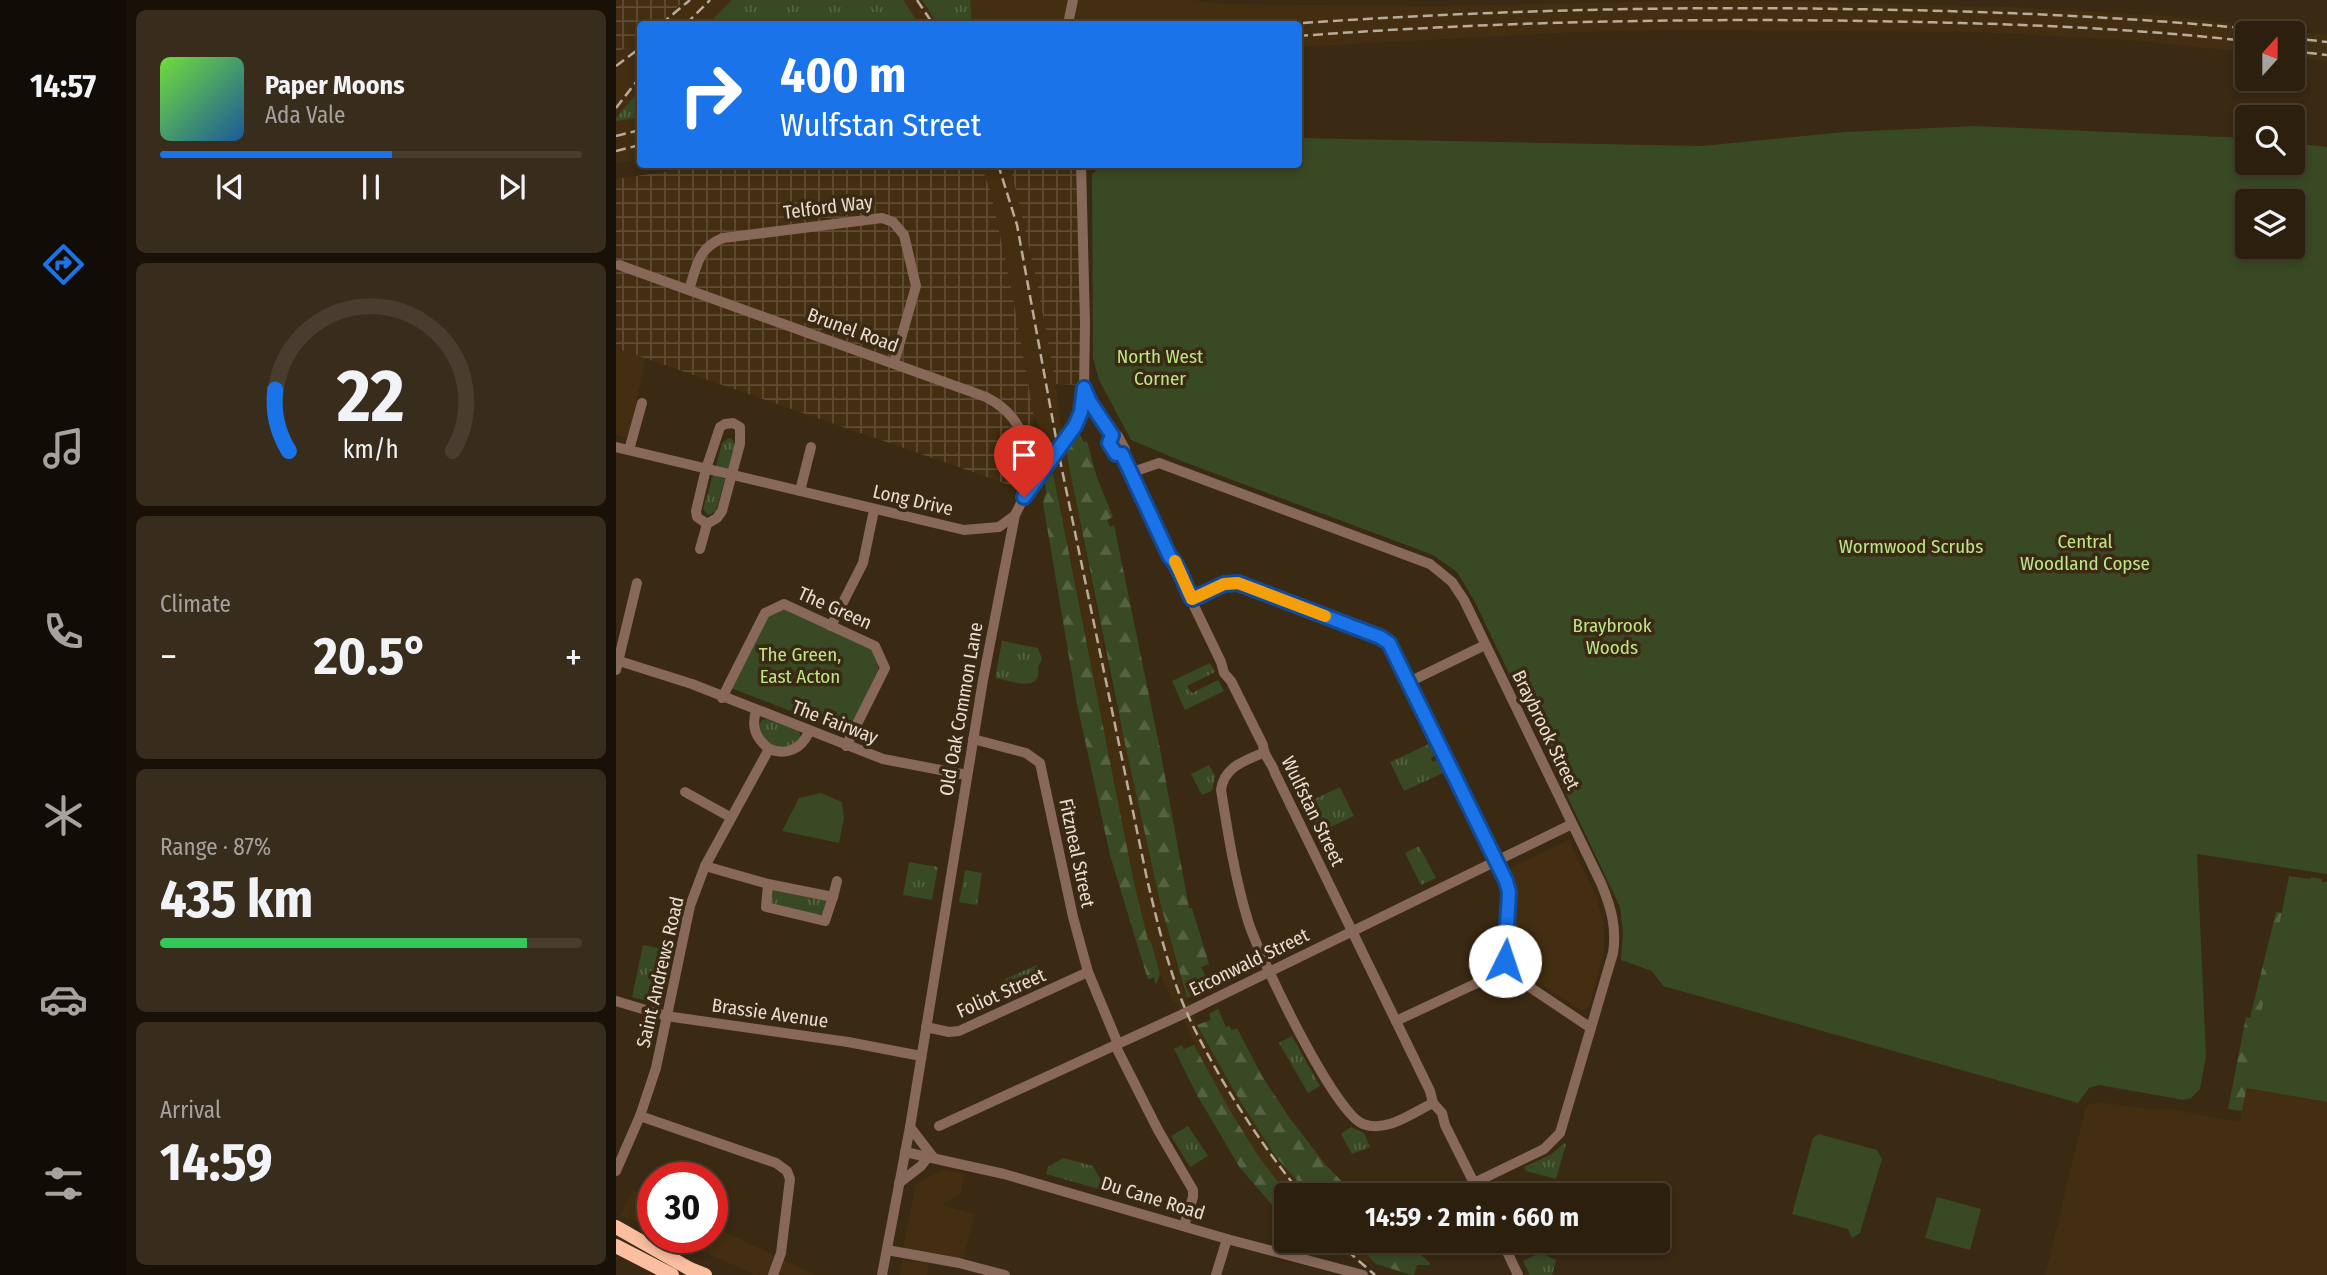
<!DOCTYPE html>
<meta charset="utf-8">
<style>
:root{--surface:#2c1f0e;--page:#382c1c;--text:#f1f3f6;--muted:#a6a29e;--line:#483d2e;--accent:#1a73e8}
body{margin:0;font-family:"Fira Sans Condensed",sans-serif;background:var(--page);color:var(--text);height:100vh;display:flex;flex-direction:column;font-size:26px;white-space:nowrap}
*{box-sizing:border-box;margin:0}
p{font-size:23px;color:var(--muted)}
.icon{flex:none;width:38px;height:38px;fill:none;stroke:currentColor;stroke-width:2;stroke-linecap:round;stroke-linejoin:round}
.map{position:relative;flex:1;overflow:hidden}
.drawer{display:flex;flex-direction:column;gap:10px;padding:10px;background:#181108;width:490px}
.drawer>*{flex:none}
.banner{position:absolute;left:21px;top:21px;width:665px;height:147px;border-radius:7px;box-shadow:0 4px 10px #0003,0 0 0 2px var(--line);background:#1a73e8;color:#fff;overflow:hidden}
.needle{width:46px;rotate:21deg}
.tools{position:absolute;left:1619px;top:21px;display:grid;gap:14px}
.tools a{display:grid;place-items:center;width:70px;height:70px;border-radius:7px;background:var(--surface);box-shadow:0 4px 10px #0003,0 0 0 2px var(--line);font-size:35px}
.speed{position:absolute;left:21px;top:1162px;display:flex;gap:14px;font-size:35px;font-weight:700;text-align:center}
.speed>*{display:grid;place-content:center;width:91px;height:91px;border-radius:50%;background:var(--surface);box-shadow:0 4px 10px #0003,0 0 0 2px var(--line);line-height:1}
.speed .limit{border:10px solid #d22;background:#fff;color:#111}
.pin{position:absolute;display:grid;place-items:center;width:60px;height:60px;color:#fff;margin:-72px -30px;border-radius:50% 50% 50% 0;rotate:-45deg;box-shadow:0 0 7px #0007}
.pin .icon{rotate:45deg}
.me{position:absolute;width:77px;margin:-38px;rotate:4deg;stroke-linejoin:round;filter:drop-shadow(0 0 5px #0008)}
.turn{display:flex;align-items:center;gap:24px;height:147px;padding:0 28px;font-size:32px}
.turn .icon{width:91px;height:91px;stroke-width:2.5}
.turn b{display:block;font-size:49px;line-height:60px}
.big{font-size:52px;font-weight:700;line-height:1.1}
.drawer .widget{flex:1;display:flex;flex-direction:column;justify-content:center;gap:10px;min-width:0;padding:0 24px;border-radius:10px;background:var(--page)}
.drawer .dial{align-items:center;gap:0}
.dial svg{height:182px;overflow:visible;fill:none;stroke:var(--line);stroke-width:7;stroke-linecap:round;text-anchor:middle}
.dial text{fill:var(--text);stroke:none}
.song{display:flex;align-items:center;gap:21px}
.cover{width:84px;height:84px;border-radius:10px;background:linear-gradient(135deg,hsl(100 70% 55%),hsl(210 70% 35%))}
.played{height:7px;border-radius:4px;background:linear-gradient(90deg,var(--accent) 55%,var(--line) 55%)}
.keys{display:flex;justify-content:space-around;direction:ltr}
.heat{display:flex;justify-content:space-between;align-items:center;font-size:38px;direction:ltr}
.charge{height:10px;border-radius:5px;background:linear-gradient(90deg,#34c759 87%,var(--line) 0)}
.trip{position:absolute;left:658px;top:1183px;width:396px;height:70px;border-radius:7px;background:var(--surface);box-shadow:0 4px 10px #0003,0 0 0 2px var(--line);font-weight:700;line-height:70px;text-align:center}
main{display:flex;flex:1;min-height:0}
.tabs{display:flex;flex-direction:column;width:126px;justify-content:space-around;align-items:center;background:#120c06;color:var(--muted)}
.tabs .icon{width:49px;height:49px}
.tabs .current{color:var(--accent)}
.tabs b{font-size:32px;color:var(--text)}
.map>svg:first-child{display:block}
.built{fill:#432e11}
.industrial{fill:url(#industrial-grid)}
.grass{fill:url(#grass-tufts)}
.forest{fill:url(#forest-firs)}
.green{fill:#394924;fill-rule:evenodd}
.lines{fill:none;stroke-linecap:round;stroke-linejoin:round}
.minor{stroke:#876859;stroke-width:10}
.highway{stroke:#fbbea1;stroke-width:14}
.rail{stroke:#b8ac9c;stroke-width:2.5;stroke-dasharray:10 5;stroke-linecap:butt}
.route-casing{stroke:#114b97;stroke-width:18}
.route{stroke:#1a73e8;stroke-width:12}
.slow{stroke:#f59e0b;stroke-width:12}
.labels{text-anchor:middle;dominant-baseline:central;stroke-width:7;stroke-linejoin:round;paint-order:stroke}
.street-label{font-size:19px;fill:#e9ded1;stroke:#3a2913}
.park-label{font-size:19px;fill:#bce686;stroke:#3a2913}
</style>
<main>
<nav class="tabs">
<b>14:57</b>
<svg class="icon current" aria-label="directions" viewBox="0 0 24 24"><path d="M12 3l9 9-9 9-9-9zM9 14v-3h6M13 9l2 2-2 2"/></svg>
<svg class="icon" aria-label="music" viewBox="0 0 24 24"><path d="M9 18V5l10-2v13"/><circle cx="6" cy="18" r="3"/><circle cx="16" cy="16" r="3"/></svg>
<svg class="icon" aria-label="phone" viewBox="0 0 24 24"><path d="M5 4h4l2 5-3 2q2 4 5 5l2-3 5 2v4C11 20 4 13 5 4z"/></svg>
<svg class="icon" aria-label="climate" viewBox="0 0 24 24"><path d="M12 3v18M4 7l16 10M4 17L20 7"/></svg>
<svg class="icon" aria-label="car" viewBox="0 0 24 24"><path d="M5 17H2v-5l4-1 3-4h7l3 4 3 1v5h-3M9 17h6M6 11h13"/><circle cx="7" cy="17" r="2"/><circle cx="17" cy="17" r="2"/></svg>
<svg class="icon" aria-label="filters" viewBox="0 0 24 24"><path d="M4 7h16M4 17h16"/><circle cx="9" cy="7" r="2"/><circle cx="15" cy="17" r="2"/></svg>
</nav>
<section class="drawer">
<div class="widget">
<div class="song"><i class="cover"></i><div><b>Paper Moons</b><p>Ada Vale</p></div></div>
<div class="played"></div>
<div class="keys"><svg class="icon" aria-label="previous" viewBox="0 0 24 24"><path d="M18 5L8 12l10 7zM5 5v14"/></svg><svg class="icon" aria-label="pause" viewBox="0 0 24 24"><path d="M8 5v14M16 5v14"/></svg><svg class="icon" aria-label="next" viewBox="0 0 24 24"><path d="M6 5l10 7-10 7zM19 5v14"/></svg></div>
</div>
<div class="widget dial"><svg viewBox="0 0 100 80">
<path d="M14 69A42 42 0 1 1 86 69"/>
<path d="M14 69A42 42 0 0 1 8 42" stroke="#1a73e8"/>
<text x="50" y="56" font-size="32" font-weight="700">22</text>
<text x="50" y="72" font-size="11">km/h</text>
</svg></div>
<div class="widget"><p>Climate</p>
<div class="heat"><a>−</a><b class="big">20.5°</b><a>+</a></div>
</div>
<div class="widget"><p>Range · 87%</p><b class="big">435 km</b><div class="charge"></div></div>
<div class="widget"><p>Arrival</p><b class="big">14:59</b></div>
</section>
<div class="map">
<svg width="1711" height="1275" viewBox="0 0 1711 1275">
<defs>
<pattern id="industrial-grid" width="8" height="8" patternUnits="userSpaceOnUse" patternTransform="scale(1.75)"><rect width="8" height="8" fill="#432e11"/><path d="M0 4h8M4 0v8" fill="none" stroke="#5e4c33"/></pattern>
<pattern id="grass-tufts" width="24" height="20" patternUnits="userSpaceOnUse" patternTransform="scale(1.75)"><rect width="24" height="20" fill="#394924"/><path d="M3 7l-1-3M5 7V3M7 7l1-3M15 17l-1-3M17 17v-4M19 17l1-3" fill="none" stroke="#566343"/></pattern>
<pattern id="forest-firs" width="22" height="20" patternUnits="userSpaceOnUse" patternTransform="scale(1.75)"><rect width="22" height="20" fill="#394924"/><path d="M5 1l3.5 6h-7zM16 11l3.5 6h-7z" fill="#566343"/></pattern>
</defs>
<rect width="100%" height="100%" fill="#3a2913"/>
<g class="built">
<polygon points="69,0 577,0 605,4 820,6 1123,0 1394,7 1553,16 1711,35 1711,61 1677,57 1676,33 1631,33 1631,52 1510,40 1360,32 1055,30 961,32 683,47 682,24 42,24"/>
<polygon points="24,38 24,159 0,164 0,54"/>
<polygon points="365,165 394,165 419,273 440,383 444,418 495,685 524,804 545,906 566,984 581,1025 624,1101 660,1157 694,1195 672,1195 641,1154 612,1107 579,1046 560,1002 558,1003 545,976 535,941 532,941 518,883 432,443 418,417 396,292 375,193"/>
<polygon points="0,348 30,358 12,438 0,435"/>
<polygon points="953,840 980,896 988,924 988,952 973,1007 969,1010 961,1008 904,970 897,959 901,892 892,869"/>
<polygon points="1630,1088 1711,1102 1711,1275 1429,1275 1470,1106 1482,1102 1543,1110 1548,1108 1624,1122"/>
<polygon points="328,1169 349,1175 344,1194 326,1205 359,1214 347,1259 287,1249 300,1184"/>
<polygon points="17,1190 37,1199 37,1229 4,1215"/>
<polygon points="96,1226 200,1275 140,1275 54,1237 96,1237"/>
<polygon points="713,1241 737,1241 760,1264 727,1256"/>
<polygon points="286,1260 313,1263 311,1275 284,1275"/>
</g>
<g class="industrial">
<polygon points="0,0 69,0 42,24 24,24 24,38 0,54"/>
<polygon points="95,165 365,165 375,193 396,292 418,417 406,485 394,485 0,348 0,179"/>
<polygon points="394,165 461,165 466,312 463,385 440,384 419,273"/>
</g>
<g class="grass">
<polygon points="116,0 287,0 303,24 92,24"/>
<polygon points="306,0 354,0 356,24 322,24"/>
<polygon points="24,90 24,117 0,121 0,118"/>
<polygon points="114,437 119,444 112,469 100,466 106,443"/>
<polygon points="97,475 109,479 100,511 92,515 87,509"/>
<path d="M386 641 422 648 426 659 422 667C426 694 396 681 379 678Z"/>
<polygon points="594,663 599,672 571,686 576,693 602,680 608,691 569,710 556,681"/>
<path d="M151 719 183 731 185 738C167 755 150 749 142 727L146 720Z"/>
<polygon points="813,744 819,756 815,758 816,762 821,760 827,773 788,791 774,762"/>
<polygon points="593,765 599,776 596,791 586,795 575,774"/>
<polygon points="724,787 738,816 700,834 695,824 698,822 694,815 691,816 686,805"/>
<polygon points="803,846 820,878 805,885 789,853"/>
<polygon points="293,862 322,867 316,900 287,895"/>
<polygon points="349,870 366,873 361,905 343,902"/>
<polygon points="155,887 211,900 206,914 202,915 154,904"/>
<polygon points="27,945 58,951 46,1005 16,997"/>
<polygon points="421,965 428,981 396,996 389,979"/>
<polygon points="676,1036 704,1086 692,1093 663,1043"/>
<polygon points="572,1126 592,1156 574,1167 555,1136"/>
<polygon points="735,1127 748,1133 754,1147 736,1154 725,1134"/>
<polygon points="948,1143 950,1144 940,1179 910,1171 908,1167 936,1154"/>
<polygon points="447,1158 477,1166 485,1180 483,1189 430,1174 432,1167"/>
<polygon points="924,1253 940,1260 936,1275 914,1275 907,1261"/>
</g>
<g class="forest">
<polygon points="463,433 468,442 471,441 481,478 497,517 491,520 494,527 498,525 544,749 573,908 576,908 593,964 585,967 595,988 571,998 545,906 507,734 450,451"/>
<polygon points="437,472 518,883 532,940 535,941 544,974 540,985 538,977 532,980 494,855 461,704 427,503 430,493 429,483"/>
<polygon points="1660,912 1666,913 1626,1111 1612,1109 1630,1017 1634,1018"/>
<polygon points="602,1009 610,1027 613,1026 616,1030 621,1028 646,1076 673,1117 709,1164 739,1195 694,1195 660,1157 624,1101 581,1025 595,1020 593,1014"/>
<polygon points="566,1045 568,1049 578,1045 612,1107 641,1154 672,1195 670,1221 624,1168 581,1095 558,1049"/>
<polygon points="737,1241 789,1241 814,1263 813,1265 801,1265 798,1275 796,1275 760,1264"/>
</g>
<g class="green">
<path d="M1359 126 1631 138V163H1676L1677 143 1711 147V874L1581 854 1590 1056 1584 1089 1575 1098 1568 1100 1483 1085 1473 1088 1462 1103 1047 986 1036 971 1005 960 1007 932 1004 907 859 602 841 572 817 555 568 462 515 440 483 380 477 358 476 174 488 165 682 164 683 138 1086 146 1229 132ZM1631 201H1676V247H1631Z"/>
<polygon points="168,605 256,648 262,656 262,670 232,733 115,688 153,613"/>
<polygon points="205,793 226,802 228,818 223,843 166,831 183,798"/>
<polygon points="1673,876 1694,879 1695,877 1706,879 1706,882 1711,882 1711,1102 1630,1088"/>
<polygon points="1203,1134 1261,1150 1266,1159 1244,1233 1236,1238 1232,1229 1176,1214 1197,1138"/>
<polygon points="1321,1197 1365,1209 1354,1250 1309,1238"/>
</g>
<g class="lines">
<g class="minor">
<polyline points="452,24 457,0"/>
<path d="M3 265 370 397C408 417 404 439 426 470"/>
<path d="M73 290C81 265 82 248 107 238L266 218 277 222 288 235 300 286 278 363"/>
<path d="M469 389 474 402 496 435 502 436 509 449 506 454C520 487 536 520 552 552 556 561 564 566 564 577L605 662 608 673 615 681 647 745C647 756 656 762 659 773L814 1091 817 1103 826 1113 829 1125 858 1183 867 1195"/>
<polygon points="117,423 124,427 124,444 106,511 101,518 91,524 81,517 80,511 90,469 104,427 109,424"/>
<polyline points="496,435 493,443 500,454 506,454"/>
<polyline points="0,447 348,530 383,527 398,516"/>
<polyline points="13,450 26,403"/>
<path d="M514 473 543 463 814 564 836 582 848 600 985 883C995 907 1001 928 997 953L944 1133 928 1149 858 1183"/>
<polyline points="184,491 195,447"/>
<polyline points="84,549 91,524"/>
<path d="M576 599 608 584H622L764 637 773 643 890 881C897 905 891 935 889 961L885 968"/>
<polyline points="215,626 247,563 258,510"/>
<polyline points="0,660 76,684 267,759 351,775"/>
<polyline points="0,670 21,583"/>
<polyline points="793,682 869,645"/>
<polyline points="106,698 149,613 168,604 259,646 269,668 230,746"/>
<path d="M140 711C135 728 140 738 153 749 171 756 185 749 193 732"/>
<polyline points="357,739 410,753 424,763 457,917 472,972 502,1044"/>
<path d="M647 753C628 761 608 767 605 790 612 834 619 878 632 921 643 956 718 1113 747 1124 771 1133 796 1113 817 1103"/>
<polyline points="69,792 114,817"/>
<polyline points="89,866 152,884 217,897 209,921 150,907 152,884"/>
<polyline points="217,897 221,881"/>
<polyline points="0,1001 50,1016 232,1042 305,1056"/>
<polyline points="780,1021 876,976 885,968 975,1028"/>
<polyline points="310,1027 333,1032 343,1031 472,972"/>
<polyline points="499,1045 542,1130 577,1190 577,1197 568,1226"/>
<polyline points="24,1116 160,1163 171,1171 174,1179 165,1253 157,1275"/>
<polyline points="323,1126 565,1015 956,824"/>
<polyline points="294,1127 317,1157"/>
<polyline points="289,1152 388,1174 611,1239 747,1275"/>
<polyline points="0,1171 24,1116 40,1068 74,906 89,866 153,749"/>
<polyline points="283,1183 305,1166 312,1157"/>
<polyline points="886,1241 902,1275"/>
<polyline points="271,1250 343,1263 389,1275"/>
<polyline points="266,1275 294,1127 367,680 399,515 411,491 459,426 465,412 468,388 469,323 465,164"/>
<polyline points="600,1275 611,1239"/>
</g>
<g class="highway">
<polyline points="0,1227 74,1269 89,1275"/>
<polyline points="0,1246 56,1275"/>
</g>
<g class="rail">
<polyline points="301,0 317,24"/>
<polyline points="45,24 74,0"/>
<polyline points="70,24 94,0"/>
<path d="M672 24C857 11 1042 6 1227 9 1377 11 1526 17 1676 33"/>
<path d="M682 36C871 22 1061 18 1250 21 1377 23 1504 27 1631 41"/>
<polyline points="1676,38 1711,42"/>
<polyline points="1676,51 1711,55"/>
<polyline points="0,66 24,48"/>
<polyline points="0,108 24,77"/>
<polyline points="0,136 24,130"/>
<polyline points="0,151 24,145"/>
<path d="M382 164 401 225 444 460 531 879C543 929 555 982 578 1028 608 1088 644 1143 686 1195"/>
<polyline points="720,1241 759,1275"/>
</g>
</g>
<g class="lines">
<g class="route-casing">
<path id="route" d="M408 497 459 426 465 412 468 388 474 402 496 435 493 443 500 454H506L554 557C564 566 569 587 576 599L608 584 622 583 764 637 773 643 890 881 893 892 889 961"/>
</g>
<use href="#route" class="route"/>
<polyline class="slow" points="559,561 576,599 608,584 622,583 709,616"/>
</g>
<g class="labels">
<g class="street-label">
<text transform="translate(212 207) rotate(-7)">Telford Way</text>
<text transform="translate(237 330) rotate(20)">Brunel Road</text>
<text transform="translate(297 500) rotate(13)">Long Drive</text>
<text transform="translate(219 608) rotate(24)">The Green</text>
<text transform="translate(345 709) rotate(-80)">Old Oak Common Lane</text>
<text transform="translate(219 722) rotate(21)">The Fairway</text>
<text transform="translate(930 730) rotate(64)">Braybrook Street</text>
<text transform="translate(697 811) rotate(64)">Wulfstan Street</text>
<text transform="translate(461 853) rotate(78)">Fitzneal Street</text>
<text transform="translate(633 962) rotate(-26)">Erconwald Street</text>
<text transform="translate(44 972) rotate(-77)">Saint Andrews Road</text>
<text transform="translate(385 993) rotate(-24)">Foliot Street</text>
<text transform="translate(154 1013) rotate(8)">Brassie Avenue</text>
<text transform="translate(537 1198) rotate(17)">Du Cane Road</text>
</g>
<g class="park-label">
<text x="544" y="356">North West<tspan x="544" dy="22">Corner</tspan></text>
<text x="1469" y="541">Central<tspan x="1469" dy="22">Woodland Copse</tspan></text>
<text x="1295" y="546">Wormwood Scrubs</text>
<text x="996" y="625">Braybrook<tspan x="996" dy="22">Woods</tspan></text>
<text x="184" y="654">The Green,<tspan x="184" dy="22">East Acton</tspan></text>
</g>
</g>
</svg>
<div class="tools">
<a><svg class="needle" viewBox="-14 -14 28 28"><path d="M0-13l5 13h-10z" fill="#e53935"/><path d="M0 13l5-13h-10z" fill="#a6a29e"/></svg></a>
<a><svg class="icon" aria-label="search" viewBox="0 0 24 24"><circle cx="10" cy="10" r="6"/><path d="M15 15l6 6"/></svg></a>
<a><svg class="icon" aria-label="layers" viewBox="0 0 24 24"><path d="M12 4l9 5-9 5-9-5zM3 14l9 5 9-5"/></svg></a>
</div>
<div class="speed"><div class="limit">30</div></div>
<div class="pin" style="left:408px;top:497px;background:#d93025"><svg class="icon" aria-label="arrive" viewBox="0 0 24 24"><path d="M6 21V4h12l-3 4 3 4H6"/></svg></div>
<svg class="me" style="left:889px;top:961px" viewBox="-20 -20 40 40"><circle r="19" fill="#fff"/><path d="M0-13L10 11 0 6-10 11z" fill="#1a73e8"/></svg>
<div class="trip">14:59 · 2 min · 660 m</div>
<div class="banner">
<div class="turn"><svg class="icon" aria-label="right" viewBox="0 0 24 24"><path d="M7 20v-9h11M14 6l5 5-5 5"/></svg><div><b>400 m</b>Wulfstan Street</div></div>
</div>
</div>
</main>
